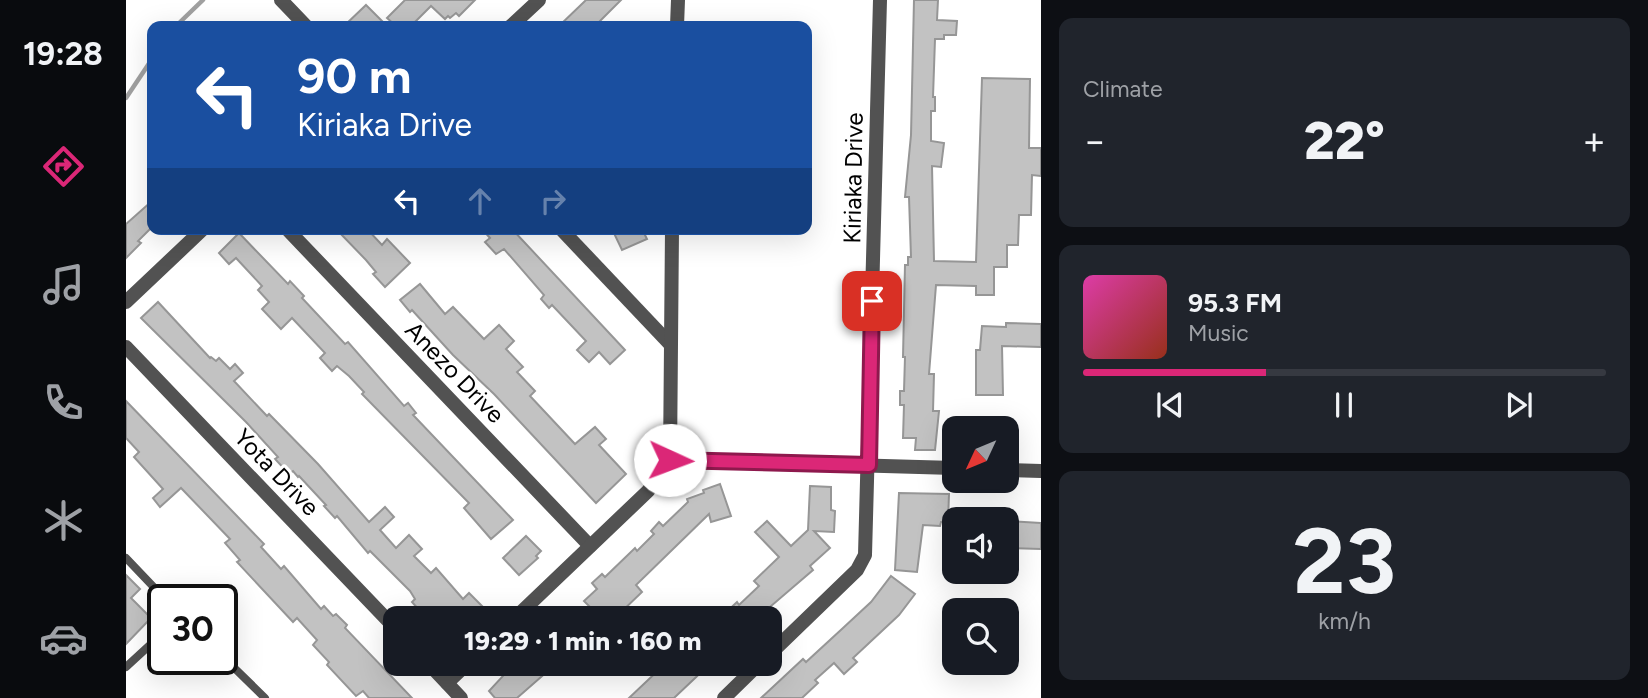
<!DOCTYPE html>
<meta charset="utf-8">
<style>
:root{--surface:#171b24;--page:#20242c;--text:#f1f3f6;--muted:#9ea1a6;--line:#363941;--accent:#db2777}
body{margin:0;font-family:Figtree,sans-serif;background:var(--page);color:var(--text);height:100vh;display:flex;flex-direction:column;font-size:26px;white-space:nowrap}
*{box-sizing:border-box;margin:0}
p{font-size:23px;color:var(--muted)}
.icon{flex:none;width:38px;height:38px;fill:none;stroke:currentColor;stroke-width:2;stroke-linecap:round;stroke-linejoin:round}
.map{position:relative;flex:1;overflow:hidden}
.panel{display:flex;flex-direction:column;gap:18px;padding:18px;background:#0d0f14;width:607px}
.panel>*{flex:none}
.top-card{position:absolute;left:21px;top:21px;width:665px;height:214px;border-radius:14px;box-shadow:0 7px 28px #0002;background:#1a4fa0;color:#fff;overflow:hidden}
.needle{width:46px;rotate:226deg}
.controls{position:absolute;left:816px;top:416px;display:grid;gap:14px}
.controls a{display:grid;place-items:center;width:77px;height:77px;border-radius:14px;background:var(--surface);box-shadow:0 7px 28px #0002;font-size:35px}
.speed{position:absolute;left:21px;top:584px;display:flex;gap:14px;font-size:35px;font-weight:700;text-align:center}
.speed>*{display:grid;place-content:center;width:91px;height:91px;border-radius:50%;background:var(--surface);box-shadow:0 7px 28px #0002;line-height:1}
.speed .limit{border:4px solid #111;border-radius:10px;background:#fff;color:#111}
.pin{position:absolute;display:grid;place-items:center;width:60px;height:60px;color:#fff;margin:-30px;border-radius:14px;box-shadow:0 4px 10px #0006}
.me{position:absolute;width:77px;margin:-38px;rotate:92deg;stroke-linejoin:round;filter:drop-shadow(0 0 5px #0008)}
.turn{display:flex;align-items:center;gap:24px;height:147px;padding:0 35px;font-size:32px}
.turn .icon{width:91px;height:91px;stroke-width:2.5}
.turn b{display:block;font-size:49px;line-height:60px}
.lanes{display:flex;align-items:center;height:66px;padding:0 35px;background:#0003;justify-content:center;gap:35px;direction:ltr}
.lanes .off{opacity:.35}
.big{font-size:52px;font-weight:800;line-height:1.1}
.panel .widget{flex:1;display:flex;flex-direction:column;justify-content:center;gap:10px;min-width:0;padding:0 24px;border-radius:14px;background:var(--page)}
.panel .dial{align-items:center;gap:0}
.dial b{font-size:91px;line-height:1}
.song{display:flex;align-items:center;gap:21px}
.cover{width:84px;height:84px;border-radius:10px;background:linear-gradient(135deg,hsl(320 70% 55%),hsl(10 70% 35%))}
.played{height:7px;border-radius:4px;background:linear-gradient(90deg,var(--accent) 35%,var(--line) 35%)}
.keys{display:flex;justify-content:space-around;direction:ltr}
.heat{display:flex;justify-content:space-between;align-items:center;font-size:38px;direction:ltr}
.trip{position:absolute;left:257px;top:606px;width:399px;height:70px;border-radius:14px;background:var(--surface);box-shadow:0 7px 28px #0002;font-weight:800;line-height:70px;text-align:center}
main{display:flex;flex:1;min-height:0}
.tab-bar{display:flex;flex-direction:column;width:126px;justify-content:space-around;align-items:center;background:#090b0e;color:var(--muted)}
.tab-bar .icon{width:49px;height:49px}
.tab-bar .active{color:var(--accent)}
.tab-bar b{font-size:32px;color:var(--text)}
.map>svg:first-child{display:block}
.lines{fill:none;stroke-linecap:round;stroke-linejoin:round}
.stream{stroke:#a0a0a0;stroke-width:4.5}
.building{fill:#c2c2c2;stroke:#969696;stroke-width:2}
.lane{stroke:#525252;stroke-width:8}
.street{stroke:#525252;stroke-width:14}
.route-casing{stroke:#8e194d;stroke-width:18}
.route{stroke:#db2777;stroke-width:12}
.labels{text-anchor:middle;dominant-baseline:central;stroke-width:6;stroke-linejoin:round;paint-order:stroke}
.street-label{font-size:24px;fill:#000;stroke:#fff}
</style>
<main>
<nav class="tab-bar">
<b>19:28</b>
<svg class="icon active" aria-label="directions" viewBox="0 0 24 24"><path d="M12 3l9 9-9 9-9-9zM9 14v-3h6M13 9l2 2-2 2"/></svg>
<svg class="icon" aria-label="music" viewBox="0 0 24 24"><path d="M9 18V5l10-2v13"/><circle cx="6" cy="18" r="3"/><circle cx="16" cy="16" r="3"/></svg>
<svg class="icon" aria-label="phone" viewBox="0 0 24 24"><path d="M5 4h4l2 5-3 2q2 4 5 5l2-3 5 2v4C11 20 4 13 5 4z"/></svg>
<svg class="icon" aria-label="climate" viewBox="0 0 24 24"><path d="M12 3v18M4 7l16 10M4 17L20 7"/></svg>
<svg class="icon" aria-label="car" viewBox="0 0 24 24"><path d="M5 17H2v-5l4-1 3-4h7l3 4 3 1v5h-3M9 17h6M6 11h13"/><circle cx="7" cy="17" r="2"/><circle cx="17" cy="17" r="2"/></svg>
</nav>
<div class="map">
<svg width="915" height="698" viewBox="0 0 915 698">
<rect width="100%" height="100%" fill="#fff"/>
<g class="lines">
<g class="stream">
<polyline points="50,26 77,0"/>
<polyline points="0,98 26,59"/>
</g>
</g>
<g class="building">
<polygon points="279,0 349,0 333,16 330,13 324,18 322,16 319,19 305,6 285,26 270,26 261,18"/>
<polygon points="460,0 495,0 469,26 433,26"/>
<polygon points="788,0 812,0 811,20 831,21 830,35 818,35 818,39 809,39 807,97 809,97 809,111 805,111 805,141 818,143 815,167 806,166 808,261 850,262 856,78 904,79 903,148 915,148 915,176 906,175 905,215 893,215 892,245 881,245 881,267 868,267 868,295 850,295 850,286 810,285 803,374 808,374 807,411 813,411 809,450 789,450 790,438 777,438 778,405 774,405 774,391 778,391 779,357 777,357 779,265 782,265 782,257 785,257 783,197 779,197 785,135"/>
<polygon points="240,5 261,26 218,26"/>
<polygon points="26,201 26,227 12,241 15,243 0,258 0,224"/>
<polygon points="210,229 241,229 256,245 261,239 284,263 259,287 247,274 250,272 240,260"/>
<polygon points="356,229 386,229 499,350 484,364 473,352 463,362 451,350 460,341 426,305 423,308 415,299 418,295 378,249 370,254 359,242 364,238"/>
<polygon points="486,229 516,229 521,239 496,250"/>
<polygon points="113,233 162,284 164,281 178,296 176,298 219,344 222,342 278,406 282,403 290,413 287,415 289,417 387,520 365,539 338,508 343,503 236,394 238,392 223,376 211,366 206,371 194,358 199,353 166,318 155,329 136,309 143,302 132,290 136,286 110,258 103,264 93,253"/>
<polygon points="294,284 319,314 327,307 358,339 373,325 388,341 380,349 397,367 391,372 409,391 404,396 449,444 469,427 480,439 473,445 500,474 470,503 368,394 327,355 286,310 284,312 274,300"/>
<polygon points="32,302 84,358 85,357 90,361 93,358 104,369 109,364 117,373 108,381 141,416 143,414 192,464 243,522 259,507 268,517 254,530 270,548 283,535 296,549 288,556 305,573 310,568 337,599 343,593 359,609 350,618 300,618 286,602 289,599 284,591 244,551 242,553 211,516 209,518 198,506 200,505 173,476 172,477 167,471 163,474 149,459 152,457 120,422 15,318"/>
<polygon points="880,323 915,324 915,347 876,346 877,395 850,395 850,350 854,350 856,326 880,327"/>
<polygon points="0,401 138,544 135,547 155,569 158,566 195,609 198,606 207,616 210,614 221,625 219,628 286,698 243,698 237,691 230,696 201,665 203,662 187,645 191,640 171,618 167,622 111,562 114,560 99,543 104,539 55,488 34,507 27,498 37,489 8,457 13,452 0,438"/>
<polygon points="594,484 605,516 585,522 583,514 510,585 516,592 489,618 451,618 463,606 458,601 471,589 466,583 476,574 479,577 509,548 511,551 528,534 525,531 533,522 537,526 562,502 561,499 578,493 577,490"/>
<polygon points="684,486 705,487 705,510 709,511 708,532 688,531 704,548 684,566 687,570 631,618 594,618 611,602 613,605 633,586 628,581 653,557 629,532 641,521 665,546 682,530"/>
<polygon points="773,493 823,494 822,522 815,522 814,526 797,525 791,572 769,570"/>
<polygon points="880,521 915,523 915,549 880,548"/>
<polygon points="400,536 415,551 410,556 412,558 393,575 377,558"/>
<polygon points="0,575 14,589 5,598 25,618 0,644"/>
<polygon points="765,576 789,594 773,615 727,658 731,662 718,674 708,663 689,680 692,683 676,698 635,698 677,659 680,662 717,628 745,602"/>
<polygon points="389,663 431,663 391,698 369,698 363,691"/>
<polygon points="540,663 585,663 548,698 503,698"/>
</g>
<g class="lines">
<g class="lane">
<polyline points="0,558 40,600"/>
<polyline points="96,656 139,698"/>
<polyline points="0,667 37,633"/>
</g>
<g class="street">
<polyline points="155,0 180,26"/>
<polyline points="385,26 413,0"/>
<polyline points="551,26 552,0"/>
<polyline points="161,229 464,546"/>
<polyline points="435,229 543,343"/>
<polyline points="0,302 77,229"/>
<polyline points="0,347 270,629"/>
<polyline points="544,460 546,229"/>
<polyline points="880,470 915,471"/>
<polyline points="389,618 522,491 544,460 828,468"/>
<polyline points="644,654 731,570 739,555 754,0"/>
<polyline points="302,663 335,698"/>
<polyline points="321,683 342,663"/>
<polyline points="598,698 634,663"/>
</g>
</g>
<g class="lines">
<g class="route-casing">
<polyline id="route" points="544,460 743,465 746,301"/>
</g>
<use href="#route" class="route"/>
</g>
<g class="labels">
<g class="street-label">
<text transform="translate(727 178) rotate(-89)">Kiriaka Drive</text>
<text transform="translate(329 372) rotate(46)">Anezo Drive</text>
<text transform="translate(151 472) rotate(46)">Yota Drive</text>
</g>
</g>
</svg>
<div class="controls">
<a><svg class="needle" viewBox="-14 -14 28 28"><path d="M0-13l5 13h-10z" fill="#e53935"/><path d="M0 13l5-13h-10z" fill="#9ea1a6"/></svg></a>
<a><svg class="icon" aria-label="sound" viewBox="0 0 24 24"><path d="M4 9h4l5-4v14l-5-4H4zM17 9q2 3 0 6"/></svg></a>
<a><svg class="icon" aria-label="search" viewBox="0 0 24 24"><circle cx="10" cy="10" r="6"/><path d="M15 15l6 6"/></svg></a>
</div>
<div class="speed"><div class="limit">30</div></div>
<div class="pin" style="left:746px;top:301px;background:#d93025"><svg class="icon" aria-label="arrive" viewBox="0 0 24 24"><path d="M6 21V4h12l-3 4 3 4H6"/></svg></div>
<svg class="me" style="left:544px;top:460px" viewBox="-20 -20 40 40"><circle r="19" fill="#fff"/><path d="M0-13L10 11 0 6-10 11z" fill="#db2777"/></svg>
<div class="trip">19:29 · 1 min · 160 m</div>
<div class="top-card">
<div class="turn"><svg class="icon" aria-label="left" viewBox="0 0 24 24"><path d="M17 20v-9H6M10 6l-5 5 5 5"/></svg><div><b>90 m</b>Kiriaka Drive</div></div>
<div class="lanes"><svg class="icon" aria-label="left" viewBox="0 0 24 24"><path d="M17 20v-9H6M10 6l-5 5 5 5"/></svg><svg class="icon off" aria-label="ahead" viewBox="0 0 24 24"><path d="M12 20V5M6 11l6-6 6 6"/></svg><svg class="icon off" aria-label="right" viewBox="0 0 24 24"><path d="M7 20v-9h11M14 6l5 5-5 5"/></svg></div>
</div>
</div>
<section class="panel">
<div class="widget"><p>Climate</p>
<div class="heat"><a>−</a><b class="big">22°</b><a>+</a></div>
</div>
<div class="widget">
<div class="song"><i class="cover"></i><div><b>95.3 FM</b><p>Music</p></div></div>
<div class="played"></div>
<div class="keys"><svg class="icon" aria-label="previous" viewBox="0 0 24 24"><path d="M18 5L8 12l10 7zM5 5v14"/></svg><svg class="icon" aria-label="pause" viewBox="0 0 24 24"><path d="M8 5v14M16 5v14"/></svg><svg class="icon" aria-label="next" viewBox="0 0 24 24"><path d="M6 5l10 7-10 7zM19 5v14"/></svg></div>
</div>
<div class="widget dial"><b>23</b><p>km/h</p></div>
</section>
</main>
